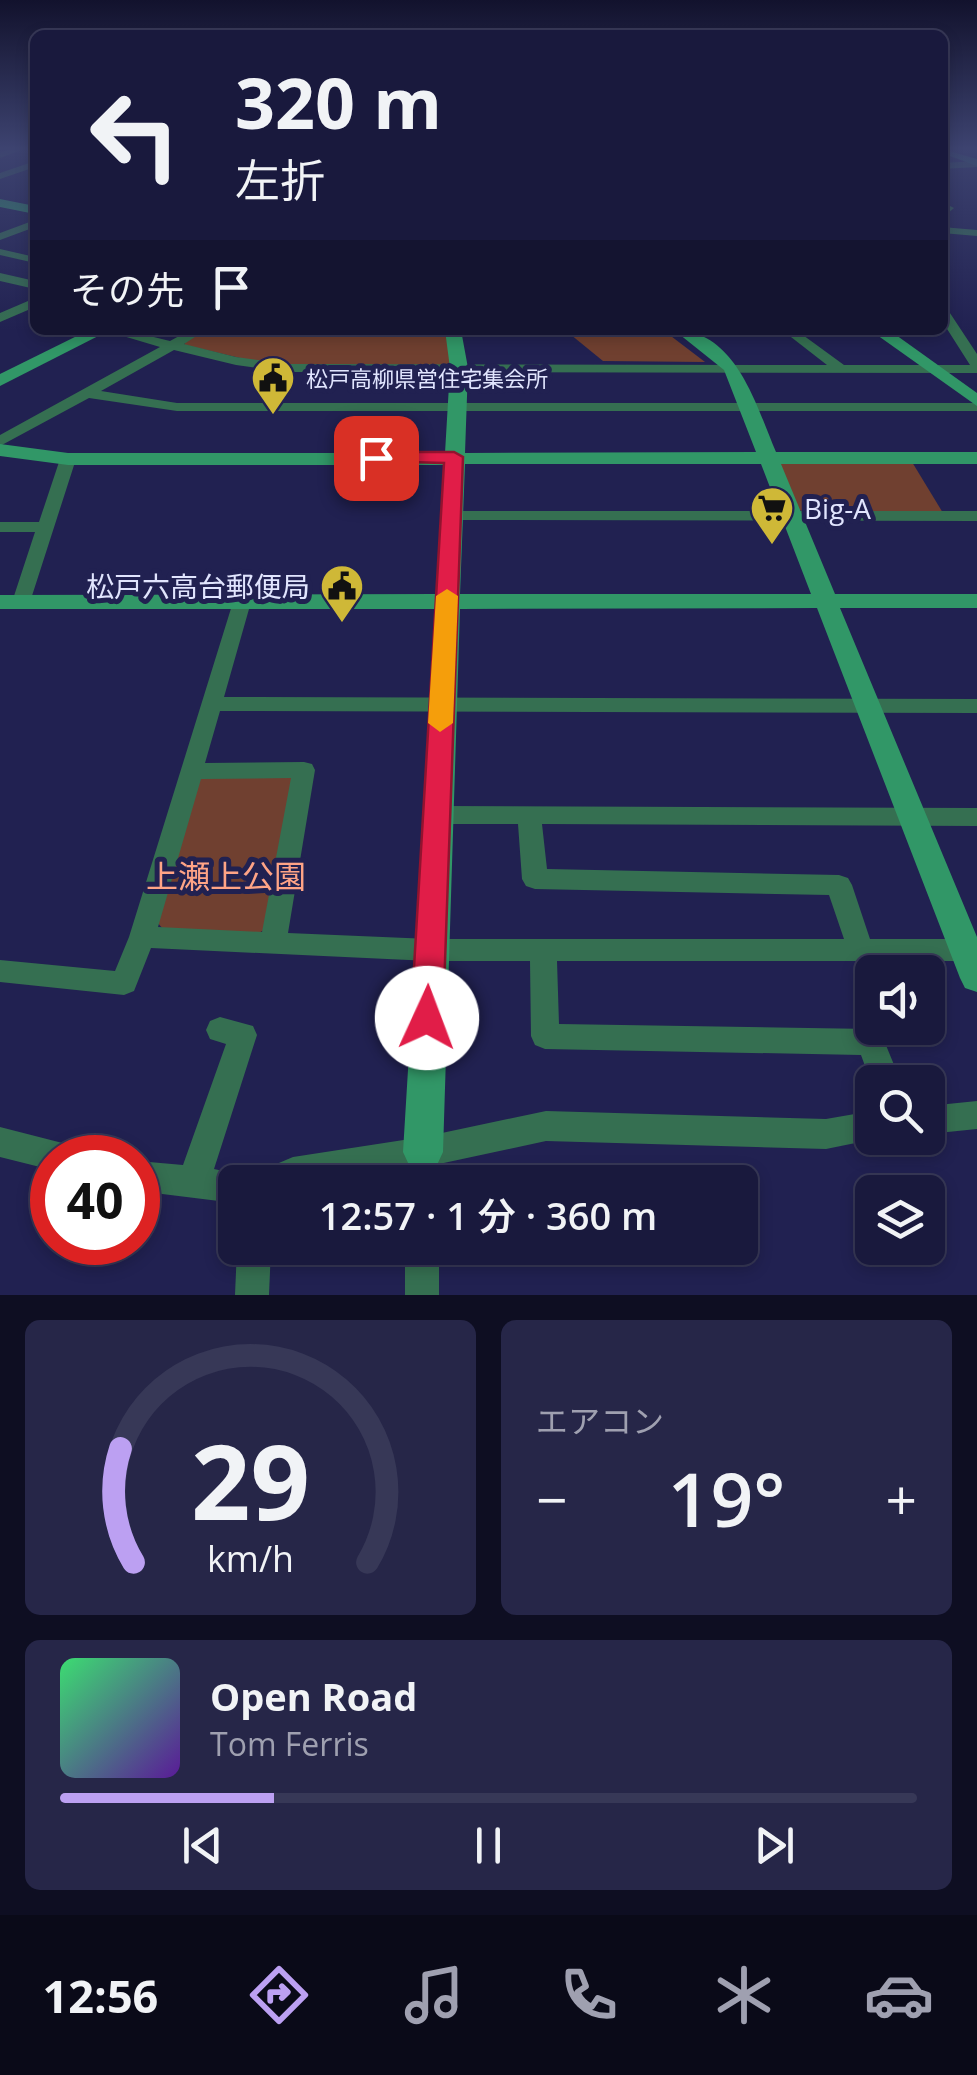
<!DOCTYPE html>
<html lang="ja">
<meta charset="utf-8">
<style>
:root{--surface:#19193d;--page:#262648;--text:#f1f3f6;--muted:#9fa0b0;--line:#373857;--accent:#bca0f2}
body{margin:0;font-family:"Open Sans","Noto Sans JP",sans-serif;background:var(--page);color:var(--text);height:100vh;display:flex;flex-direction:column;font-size:38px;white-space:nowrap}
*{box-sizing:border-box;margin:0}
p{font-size:32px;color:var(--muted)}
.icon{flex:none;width:55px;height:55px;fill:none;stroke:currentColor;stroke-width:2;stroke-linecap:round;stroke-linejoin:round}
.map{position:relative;height:1295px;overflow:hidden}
.side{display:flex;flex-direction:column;gap:25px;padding:25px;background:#0e0e22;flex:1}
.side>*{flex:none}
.top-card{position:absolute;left:30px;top:30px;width:918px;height:305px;border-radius:15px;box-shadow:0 5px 15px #0003,0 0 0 2px var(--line);background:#19193d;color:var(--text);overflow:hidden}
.controls{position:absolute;left:855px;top:955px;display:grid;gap:20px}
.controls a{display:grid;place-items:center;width:90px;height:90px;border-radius:15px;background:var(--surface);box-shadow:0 5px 15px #0003,0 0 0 2px var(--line);font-size:50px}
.speed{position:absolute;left:30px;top:1135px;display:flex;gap:20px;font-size:50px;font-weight:700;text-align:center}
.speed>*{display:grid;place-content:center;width:130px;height:130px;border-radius:50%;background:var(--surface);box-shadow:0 5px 15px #0003,0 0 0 2px var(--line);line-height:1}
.speed .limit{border:15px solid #d22;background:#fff;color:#111}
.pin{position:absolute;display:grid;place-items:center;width:85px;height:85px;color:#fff;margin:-42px;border-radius:20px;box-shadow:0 5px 15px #0006}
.me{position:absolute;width:110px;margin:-55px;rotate:2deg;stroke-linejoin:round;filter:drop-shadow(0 0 8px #0008)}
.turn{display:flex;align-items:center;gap:35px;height:210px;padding:0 40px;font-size:45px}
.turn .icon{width:130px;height:130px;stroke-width:2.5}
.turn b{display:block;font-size:70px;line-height:85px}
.then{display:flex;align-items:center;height:95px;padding:0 40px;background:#0003;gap:20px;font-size:38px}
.big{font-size:75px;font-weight:600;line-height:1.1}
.side .tile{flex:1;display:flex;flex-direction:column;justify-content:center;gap:15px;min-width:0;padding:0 35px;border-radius:15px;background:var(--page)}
.side .dial{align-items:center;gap:0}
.dial svg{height:260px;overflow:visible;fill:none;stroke:var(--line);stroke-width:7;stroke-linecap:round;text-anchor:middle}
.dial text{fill:var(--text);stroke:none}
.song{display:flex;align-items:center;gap:30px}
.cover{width:120px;height:120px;border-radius:15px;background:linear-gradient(135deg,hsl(140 70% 55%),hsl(270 70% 35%))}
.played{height:10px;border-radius:5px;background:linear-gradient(90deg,var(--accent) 25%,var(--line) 25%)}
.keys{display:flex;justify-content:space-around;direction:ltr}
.heat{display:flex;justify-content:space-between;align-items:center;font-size:55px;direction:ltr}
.side .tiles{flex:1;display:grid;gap:25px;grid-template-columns:1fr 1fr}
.tile:last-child{grid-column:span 2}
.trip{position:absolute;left:218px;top:1165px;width:540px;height:100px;border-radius:15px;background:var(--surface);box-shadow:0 5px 15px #0003,0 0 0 2px var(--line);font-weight:600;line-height:100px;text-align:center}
.tab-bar{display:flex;height:160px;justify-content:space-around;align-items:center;background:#0a0a18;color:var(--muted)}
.tab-bar .icon{width:70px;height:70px}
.tab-bar .active{color:var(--accent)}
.tab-bar b{font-size:45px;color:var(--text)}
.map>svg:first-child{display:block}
.green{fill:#704030}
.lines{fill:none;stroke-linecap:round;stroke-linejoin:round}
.street{fill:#356f51;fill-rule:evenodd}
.secondary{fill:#319767;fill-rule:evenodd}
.route{fill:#e11d48;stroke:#92132f;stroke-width:2.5}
.slow{fill:#f59e0b}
.labels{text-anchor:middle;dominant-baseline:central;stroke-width:10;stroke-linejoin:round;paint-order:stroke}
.far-poi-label{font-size:22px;fill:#e1e5fe;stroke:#212151;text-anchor:start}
.poi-label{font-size:28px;fill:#e1e5fe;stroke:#212151;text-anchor:start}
.near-park-label{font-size:32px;fill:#ffa486;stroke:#212151}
</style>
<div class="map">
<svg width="977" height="1295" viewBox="0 0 977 1295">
<rect width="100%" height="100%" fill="#212151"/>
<g class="green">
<polygon points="205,330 447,330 452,361 445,365 288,364 257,362 185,345 184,341"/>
<polygon points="565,330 663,330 705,362 603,361"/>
<polygon points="783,462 912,462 943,513 806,513 798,509 779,465"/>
<polygon points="291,773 298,780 271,926 257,934 164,930 156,921 197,780 204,775"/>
</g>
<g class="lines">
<g class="street">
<polygon points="11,149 24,149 0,158 0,152"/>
<polygon points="35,161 35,167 0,179 0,173"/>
<polygon points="977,161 977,167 942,169 942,163"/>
<polygon points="942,202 954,208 942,218"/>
<polygon points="35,220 35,227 0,240 0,233"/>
<polygon points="942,227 977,230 977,236 942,233"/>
<polygon points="0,249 35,257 35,263 0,255"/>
<polygon points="0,273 35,281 35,289 0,281"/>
<polygon points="35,298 35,307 0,322 0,313"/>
<polygon points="942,306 946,307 977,354 977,373 289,372 236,365 174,350 101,391 177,403 977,403 977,411 177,411 89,398 0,446 0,435 160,347 103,330 125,330 170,341 190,330 206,330 184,344 236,357 289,364 827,365 782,330 796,330 844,365 970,365 942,321"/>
<polygon points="68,454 76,459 30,602 21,608 14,606 12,602 35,532 0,532 0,522 39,522 60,459"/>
<polygon points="450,511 977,511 977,521 444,520 444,512"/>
<path d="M242 596 251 602 224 697 977 699V713L220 711 205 763 304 762 312 764 315 770 288 933 430 939H844L829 895 535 889 526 886 522 879 518 824H437L429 821 425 815 429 809 437 806 977 808V826L542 824 547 869 839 875 848 878 852 885 870 939H977V961H557L559 1024 871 1029 881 1033 901 1082 872 1085 861 1055 545 1049 535 1045 531 1036 530 961H430L151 948 134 991 124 995 0 982V960L115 971 129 937 233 602ZM291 778 262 932 158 927 201 779Z"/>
<polygon points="220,1017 253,1026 257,1035 214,1169 246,1176 249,1182 235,1182 235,1203 138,1191 138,1161 183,1165 226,1044 210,1039 206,1030 210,1021"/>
<polygon points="977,1101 977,1129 928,1134 928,1106"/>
<polygon points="546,1111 826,1119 872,1111 872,1138 880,1138 826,1149 546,1141 439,1164 439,1182 407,1182 407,1170 325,1182 255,1182 260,1171 293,1157 423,1137"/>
<polygon points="0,1127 78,1147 82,1158 52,1158 52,1170 0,1157"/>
<polygon points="237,1248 271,1248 269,1295 235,1295"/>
<rect x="405" y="1248" width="34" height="47"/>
</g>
<g class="secondary">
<polygon points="942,149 977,159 977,166 942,153"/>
<polygon points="0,199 35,206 35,214 0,207"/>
<polygon points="89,330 110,330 0,386 0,374"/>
<path d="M445 330H461L468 368 465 453 756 452 724 370 674 330C736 330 756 405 776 452H977V464H781L835 594H977V608H840L977 937V992L965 988 960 978 817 608 460 609 443 1152 437 1165 423 1171 409 1165 403 1152 436 609H0V595L437 594 445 465H68L0 456V444L68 453H445L450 368ZM465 464H761L811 594H460Z"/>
<polygon points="870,330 889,330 977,393 977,406"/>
</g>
</g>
<linearGradient id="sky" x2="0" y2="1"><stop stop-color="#12122d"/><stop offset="0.45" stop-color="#3d4370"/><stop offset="1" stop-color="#3d4370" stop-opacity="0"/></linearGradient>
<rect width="977" height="330" fill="url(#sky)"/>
<polygon class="route" points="376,452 454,452 463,457 443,1018 439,1027 427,1031 416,1027 411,1018 444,463 370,461 368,458"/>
<polygon class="slow" points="447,589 458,596 453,723 440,732 428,723 436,596"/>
<defs>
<g id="civic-pin" transform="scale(2.25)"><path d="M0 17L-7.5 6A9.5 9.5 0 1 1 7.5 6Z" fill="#cfb837" stroke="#212151"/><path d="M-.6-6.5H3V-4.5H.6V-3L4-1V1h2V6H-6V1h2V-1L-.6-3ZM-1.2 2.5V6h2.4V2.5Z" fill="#111"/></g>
<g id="supermarket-pin" transform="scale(2.25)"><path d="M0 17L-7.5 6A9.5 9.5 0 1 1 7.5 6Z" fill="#cfb837" stroke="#212151"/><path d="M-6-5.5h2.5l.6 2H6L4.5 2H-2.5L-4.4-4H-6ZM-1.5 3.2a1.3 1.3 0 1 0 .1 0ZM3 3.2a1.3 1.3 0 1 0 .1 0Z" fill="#111"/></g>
</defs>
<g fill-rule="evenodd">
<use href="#civic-pin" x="273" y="378"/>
<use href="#supermarket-pin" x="772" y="508"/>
<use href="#civic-pin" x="342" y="586"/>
</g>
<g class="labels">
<g class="far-poi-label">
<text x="306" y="378">松戸高柳県営住宅集会所</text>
</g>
<g class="poi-label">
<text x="804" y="508">Big-A</text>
<text x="310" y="586" text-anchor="end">松戸六高台郵便局</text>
</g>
<g class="near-park-label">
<text x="226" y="875">上瀬上公園</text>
</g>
</g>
</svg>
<div class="controls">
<a><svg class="icon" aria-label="sound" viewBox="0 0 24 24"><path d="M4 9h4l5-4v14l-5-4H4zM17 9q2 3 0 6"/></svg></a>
<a><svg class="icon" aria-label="search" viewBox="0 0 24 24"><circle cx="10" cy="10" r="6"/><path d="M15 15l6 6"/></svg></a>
<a><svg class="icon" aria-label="layers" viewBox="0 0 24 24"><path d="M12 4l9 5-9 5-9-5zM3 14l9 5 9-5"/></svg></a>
</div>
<div class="speed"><div class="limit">40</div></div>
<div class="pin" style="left:376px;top:458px;background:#d93025"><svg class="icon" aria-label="arrive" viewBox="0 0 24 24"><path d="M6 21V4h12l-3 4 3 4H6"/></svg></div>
<svg class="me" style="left:427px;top:1018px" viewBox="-20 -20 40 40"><circle r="19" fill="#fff"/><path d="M0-13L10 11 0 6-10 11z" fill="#e11d48"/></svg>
<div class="trip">12:57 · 1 分 · 360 m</div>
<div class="top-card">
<div class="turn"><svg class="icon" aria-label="left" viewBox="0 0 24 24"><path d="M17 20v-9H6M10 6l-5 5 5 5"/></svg><div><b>320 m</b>左折</div></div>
<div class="then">その先<svg class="icon" aria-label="arrive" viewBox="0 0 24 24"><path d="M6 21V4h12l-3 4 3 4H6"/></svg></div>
</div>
</div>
<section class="side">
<div class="tiles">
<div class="tile dial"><svg viewBox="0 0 100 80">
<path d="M14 69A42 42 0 1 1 86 69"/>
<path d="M14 69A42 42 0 0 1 10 34" stroke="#bca0f2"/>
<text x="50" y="56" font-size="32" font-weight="700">29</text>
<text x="50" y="72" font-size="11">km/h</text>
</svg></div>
<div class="tile"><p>エアコン</p>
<div class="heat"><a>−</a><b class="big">19°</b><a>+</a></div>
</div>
<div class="tile">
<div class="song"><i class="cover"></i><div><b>Open Road</b><p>Tom Ferris</p></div></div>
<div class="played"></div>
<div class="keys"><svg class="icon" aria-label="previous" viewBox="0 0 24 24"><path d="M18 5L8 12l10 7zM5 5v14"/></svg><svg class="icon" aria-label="pause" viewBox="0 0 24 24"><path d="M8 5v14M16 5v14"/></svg><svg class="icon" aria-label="next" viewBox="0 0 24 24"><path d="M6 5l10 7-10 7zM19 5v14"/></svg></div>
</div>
</div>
</section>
<nav class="tab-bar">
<b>12:56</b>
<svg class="icon active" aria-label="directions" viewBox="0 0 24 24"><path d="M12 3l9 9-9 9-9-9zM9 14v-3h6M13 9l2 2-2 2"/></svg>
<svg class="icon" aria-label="music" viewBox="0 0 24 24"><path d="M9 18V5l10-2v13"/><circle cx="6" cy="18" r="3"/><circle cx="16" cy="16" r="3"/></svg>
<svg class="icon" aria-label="phone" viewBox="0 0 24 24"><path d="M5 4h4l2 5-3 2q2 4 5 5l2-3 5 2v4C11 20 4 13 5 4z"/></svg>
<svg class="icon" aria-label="climate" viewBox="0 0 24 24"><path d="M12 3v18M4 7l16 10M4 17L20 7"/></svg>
<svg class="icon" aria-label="car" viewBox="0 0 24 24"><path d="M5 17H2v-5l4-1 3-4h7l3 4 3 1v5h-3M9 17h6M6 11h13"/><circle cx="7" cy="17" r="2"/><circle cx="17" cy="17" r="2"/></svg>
</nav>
